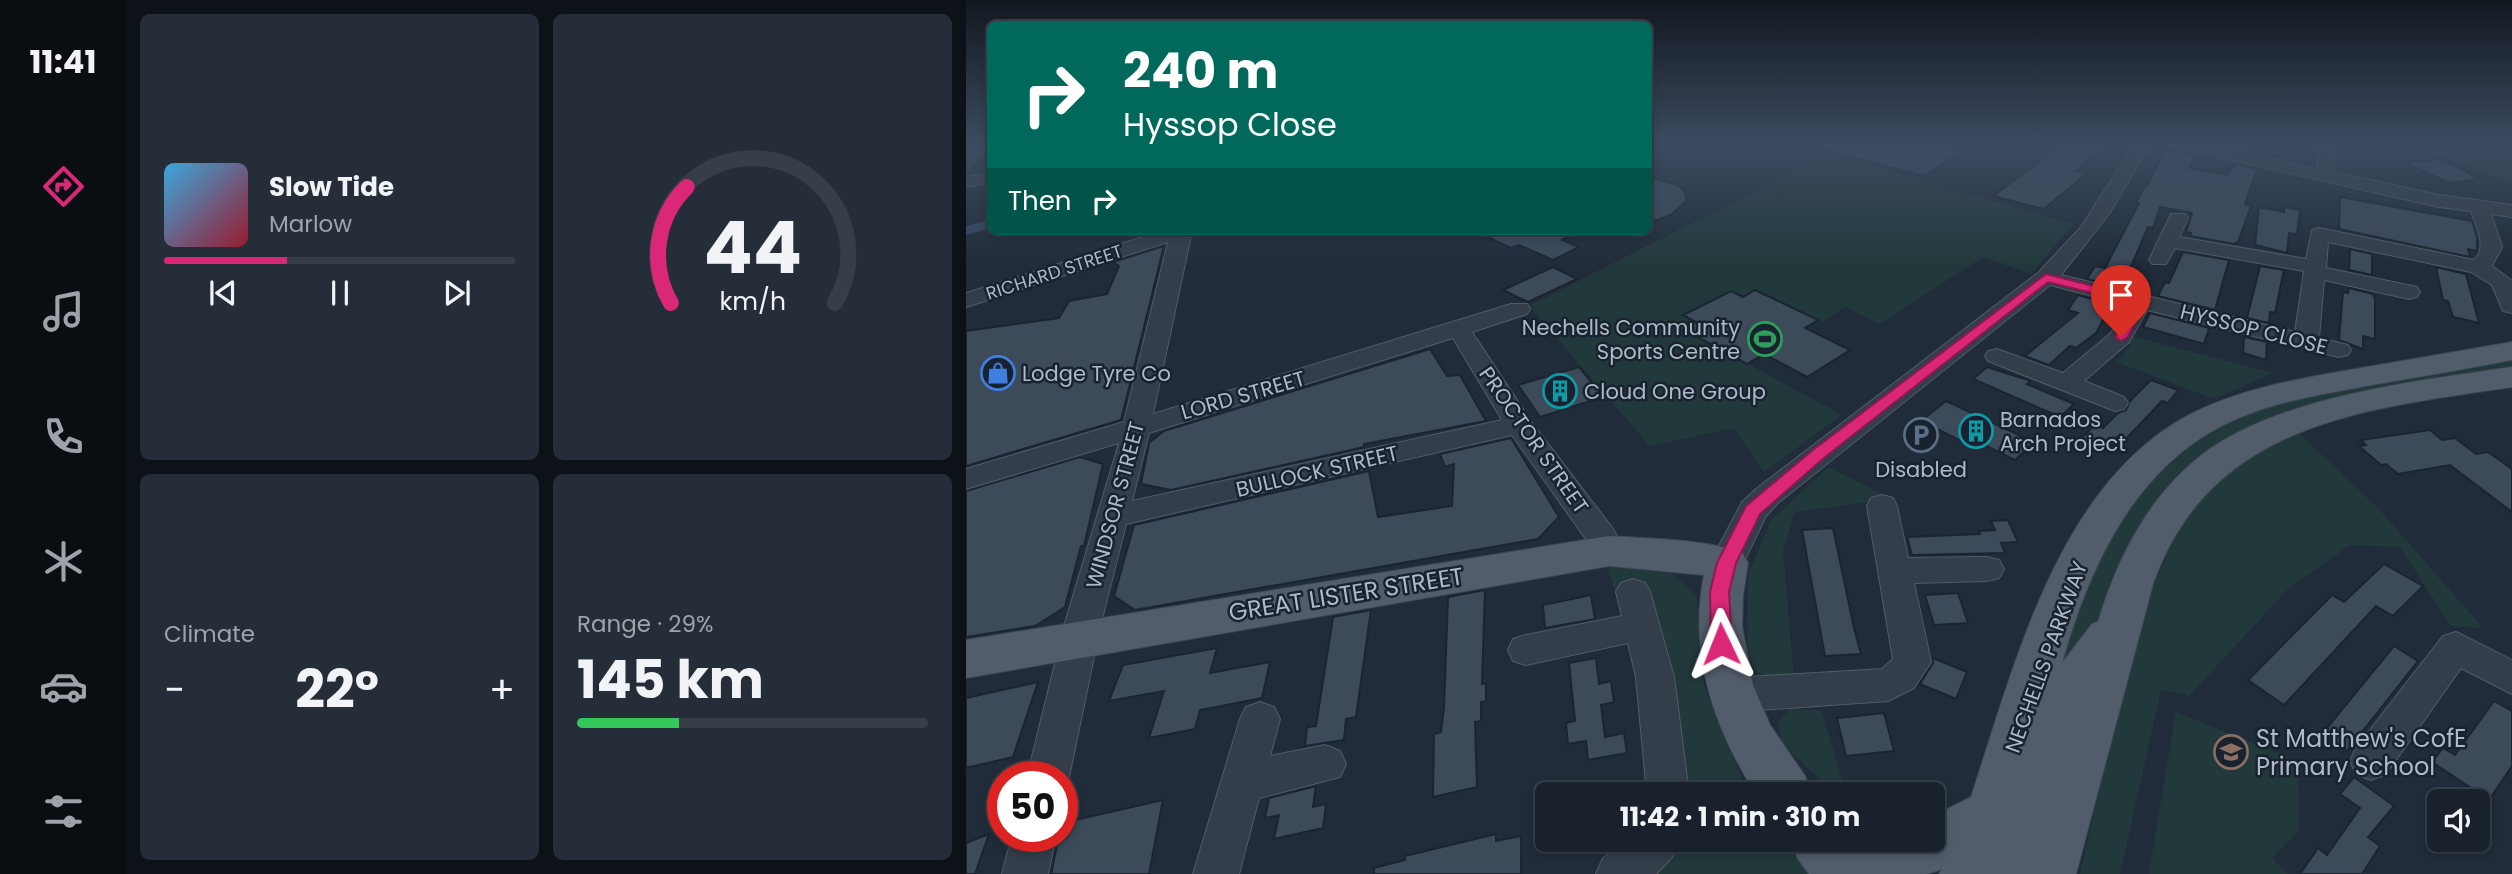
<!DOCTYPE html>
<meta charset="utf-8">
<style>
:root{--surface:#18212c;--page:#252e38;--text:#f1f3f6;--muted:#9fa3a9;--line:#363e48;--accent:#db2777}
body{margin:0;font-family:Poppins,sans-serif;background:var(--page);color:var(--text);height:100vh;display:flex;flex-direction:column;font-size:26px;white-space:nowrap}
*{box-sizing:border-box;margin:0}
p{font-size:23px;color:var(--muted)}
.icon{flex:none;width:38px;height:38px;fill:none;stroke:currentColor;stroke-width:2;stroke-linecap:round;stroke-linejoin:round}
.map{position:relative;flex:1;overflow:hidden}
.drawer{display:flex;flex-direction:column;gap:14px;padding:14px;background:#0d1218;width:840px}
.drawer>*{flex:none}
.top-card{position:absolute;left:21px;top:21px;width:665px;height:214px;border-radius:10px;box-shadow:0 4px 10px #0003,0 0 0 2px var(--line);background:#00695c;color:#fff;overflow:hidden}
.buttons{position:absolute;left:1461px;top:789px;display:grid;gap:14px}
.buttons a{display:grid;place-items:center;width:63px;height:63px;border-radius:10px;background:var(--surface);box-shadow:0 4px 10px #0003,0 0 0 2px var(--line);font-size:35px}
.speed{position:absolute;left:21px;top:761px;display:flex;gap:14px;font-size:35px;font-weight:700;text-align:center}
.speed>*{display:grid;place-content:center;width:91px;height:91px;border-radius:50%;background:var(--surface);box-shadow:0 4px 10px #0003,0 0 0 2px var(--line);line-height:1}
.speed .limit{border:10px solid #d22;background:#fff;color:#111}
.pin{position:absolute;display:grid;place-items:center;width:60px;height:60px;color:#fff;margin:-72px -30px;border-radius:50% 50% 50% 0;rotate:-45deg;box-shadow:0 0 7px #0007}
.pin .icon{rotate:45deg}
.me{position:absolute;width:77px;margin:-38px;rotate:358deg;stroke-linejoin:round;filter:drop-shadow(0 0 5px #0008)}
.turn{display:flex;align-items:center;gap:24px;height:147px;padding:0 21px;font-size:32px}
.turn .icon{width:91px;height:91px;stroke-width:2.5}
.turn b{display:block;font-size:49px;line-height:60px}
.then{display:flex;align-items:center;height:66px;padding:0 21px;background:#0003;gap:14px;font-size:26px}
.big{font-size:52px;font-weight:700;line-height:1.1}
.drawer .widget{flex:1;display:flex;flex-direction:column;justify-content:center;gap:10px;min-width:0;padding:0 24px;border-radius:10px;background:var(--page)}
.drawer .dial{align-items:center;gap:0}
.dial svg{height:182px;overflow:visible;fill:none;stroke:var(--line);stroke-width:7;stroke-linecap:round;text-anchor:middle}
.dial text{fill:var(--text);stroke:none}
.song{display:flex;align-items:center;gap:21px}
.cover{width:84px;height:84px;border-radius:10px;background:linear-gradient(135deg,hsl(200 70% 55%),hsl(350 70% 35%))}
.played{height:7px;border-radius:4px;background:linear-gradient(90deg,var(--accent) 35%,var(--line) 35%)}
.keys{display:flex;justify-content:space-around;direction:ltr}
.heat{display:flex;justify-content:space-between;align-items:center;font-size:38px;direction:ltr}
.charge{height:10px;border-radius:5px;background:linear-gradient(90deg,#34c759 29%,var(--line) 0)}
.drawer .tiles{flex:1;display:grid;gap:14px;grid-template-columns:repeat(2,1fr)}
.trip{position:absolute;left:569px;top:782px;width:410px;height:70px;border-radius:10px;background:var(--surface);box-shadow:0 4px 10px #0003,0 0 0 2px var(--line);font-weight:700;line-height:70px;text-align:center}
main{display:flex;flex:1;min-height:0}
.tabs{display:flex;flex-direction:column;width:126px;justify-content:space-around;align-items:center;background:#0a0d12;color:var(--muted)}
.tabs .icon{width:49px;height:49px}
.tabs .active{color:var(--accent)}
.tabs b{font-size:32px;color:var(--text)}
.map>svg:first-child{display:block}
.green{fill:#22393b}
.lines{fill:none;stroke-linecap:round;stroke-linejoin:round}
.canal{fill:#324863;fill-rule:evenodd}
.building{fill:#3c4a5a;stroke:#1b2531;stroke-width:2}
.minor-casing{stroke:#515c68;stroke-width:2}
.major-casing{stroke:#3d4754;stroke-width:2}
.minor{fill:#343e4a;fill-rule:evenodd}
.major{fill:#525d6b;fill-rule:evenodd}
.route{fill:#db2777;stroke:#8e194d;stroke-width:2}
.labels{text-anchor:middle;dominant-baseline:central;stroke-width:5;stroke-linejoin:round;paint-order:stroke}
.far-street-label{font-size:18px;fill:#aeb9c7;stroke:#19232f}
.poi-label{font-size:21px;fill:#aeb9c7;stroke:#19232f;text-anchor:start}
.street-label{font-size:21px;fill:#aeb9c7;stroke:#19232f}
.near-street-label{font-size:24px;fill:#aeb9c7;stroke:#19232f}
.near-poi-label{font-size:24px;fill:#aeb9c7;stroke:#19232f;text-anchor:start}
</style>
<main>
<nav class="tabs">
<b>11:41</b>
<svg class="icon active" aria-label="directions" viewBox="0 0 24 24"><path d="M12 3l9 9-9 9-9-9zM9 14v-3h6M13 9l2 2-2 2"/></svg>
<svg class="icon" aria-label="music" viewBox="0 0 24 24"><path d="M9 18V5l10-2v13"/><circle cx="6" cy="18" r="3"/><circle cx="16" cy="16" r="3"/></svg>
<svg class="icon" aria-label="phone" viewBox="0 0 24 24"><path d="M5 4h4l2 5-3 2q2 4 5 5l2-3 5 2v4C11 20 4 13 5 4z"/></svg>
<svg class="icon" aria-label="climate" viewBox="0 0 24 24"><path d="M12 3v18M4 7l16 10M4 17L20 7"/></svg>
<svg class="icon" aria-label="car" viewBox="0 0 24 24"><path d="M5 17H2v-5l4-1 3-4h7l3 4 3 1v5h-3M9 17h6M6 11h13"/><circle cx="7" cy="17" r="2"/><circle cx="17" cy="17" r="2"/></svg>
<svg class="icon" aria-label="filters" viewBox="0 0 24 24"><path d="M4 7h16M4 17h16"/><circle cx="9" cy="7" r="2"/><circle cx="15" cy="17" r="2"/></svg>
</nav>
<section class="drawer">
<div class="tiles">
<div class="widget">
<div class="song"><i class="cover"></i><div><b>Slow Tide</b><p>Marlow</p></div></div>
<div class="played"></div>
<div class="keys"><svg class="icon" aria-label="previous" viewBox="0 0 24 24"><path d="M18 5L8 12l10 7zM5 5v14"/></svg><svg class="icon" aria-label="pause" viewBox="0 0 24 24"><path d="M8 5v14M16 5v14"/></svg><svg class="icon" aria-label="next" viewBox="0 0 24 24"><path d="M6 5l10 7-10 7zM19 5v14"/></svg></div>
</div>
<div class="widget dial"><svg viewBox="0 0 100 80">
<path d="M14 69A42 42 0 1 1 86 69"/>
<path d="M14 69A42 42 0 0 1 21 18" stroke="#db2777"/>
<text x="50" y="56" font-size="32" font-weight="700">44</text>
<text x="50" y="72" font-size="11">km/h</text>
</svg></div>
<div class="widget"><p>Climate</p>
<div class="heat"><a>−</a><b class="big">22°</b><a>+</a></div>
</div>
<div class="widget"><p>Range · 29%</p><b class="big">145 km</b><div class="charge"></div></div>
</div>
</section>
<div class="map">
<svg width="1546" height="874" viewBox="0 0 1546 874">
<rect width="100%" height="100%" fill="#202c3a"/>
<g class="green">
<polygon points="1478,143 1546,143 1546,184 1463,149 1483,146"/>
<polygon points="861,154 1108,224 1065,274 1017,257 914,324 879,307 856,322 789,290 777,297 765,291 718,315 730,322 718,329 876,415 798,472 768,428 684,446 563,306"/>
<polygon points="1165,336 1307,373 1248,399 1150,362 1166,346 1158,342"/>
<polygon points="1546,358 1546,371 1289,427 1082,692 1132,555 1183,480 1249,426 1310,404 1384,386"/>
<polygon points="1334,434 1413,509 1517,628 1485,626 1434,547 1384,545 1322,589 1223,696 1195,690 1154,874 1114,874 1170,629 1211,530 1238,495 1292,451"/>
<polygon points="863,467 925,499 829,512 817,550 828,678 808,678 790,672 781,657 782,575 805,520"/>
<polygon points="642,567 705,573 730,595 738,685 782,794 717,794 693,618 678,586 649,592"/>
<polygon points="824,708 856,711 880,794 869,794 816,743 812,723"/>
<polygon points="1210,712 1332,761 1333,831 1306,858 1322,874 1183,874"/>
<polygon points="711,840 821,840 850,874 688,874"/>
</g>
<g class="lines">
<polygon class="canal" points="24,220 24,228 0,235 0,226"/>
</g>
<g class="building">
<polygon points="0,143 24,143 24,149 0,174"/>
<polygon points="856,143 952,143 993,153 958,176 856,149"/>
<polygon points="1098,143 1141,143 1110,171 1121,173 1078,209 1027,196"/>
<polygon points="1199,150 1230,155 1223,168 1261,175 1270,164 1291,169 1279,204 1285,206 1272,242 1268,244 1224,236 1225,233 1220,232 1226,213 1194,207 1187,228 1182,227 1158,283 1154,287 1121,279 1129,266 1139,268 1173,203 1170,202 1179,186 1181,186"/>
<polygon points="1473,159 1505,173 1501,173 1514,179 1483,183 1440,163"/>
<polygon points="682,177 712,185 719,192 720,201 705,215 682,223"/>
<polygon points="1374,197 1506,221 1511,237 1511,251 1502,249 1504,257 1373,229"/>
<polygon points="1293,207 1318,212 1318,207 1334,210 1331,234 1323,233 1321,253 1289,245"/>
<polygon points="508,231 615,231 596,240 613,247 587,260 553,245 545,248"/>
<polygon points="198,246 155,420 0,466 0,331 93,318 103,301 141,294 153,266 147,262"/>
<polygon points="1384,249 1406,254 1406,275 1383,270"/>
<polygon points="1217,252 1263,260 1249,310 1192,296 1199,282 1203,283"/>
<polygon points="1294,266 1318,270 1309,313 1304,312 1303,323 1281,318"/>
<polygon points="587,267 611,279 562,302 537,290"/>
<polygon points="1470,267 1500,274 1513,323 1487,317 1482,301 1477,300"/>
<polygon points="1383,288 1407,294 1409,299 1409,339 1397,336 1397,349 1373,340 1377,292 1382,293"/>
<polygon points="789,290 852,320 839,328 884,350 841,377 798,354 781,364 717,329 730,322 717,315 765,291 777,297"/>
<polygon points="1112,295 1145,304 1130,333 1110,348 1104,346 1083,365 1059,356 1112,313 1102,310"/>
<polygon points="1184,313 1243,328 1238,344 1177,327"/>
<polygon points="1278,337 1301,342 1300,360 1277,353"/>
<polygon points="464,349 481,376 494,375 520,421 398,444 398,447 205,490 175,484 183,443 198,431"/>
<polygon points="613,367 637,397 574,417 552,385"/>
<polygon points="1021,367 1065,381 1061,384 1108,404 1094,417 1007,379"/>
<polygon points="1185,380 1212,390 1202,403 1196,401 1158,441 1151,437 1138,451 1113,440 1129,425 1137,428 1152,413 1160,410 1164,401"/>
<polygon points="980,401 1068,442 1049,460 1010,441 1005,446 955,421"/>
<polygon points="1464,430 1476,440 1489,438 1510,454 1522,452 1546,469 1546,512 1484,465 1432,474 1420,464 1415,465 1393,446 1400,445 1395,440"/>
<polygon points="545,438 593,517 572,539 169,610 148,596 168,525 403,471 412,517 486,506 488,464 479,467 474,454"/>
<polygon points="114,457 137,464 118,546 115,546 99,607 69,626 0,637 0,491"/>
<polygon points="1042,520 1052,542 1035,543 1039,553 946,555 941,537 1014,534 1013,531 1029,530 1025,521"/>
<polygon points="867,528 888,628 895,654 859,656 836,530"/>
<polygon points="1418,564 1457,586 1427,616 1410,606 1318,705 1282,680 1366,595 1378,602"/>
<polygon points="519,590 516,684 520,683 520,701 515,702 515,721 509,722 511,787 467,797 468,734 475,732 478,708 482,597"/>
<polygon points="992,593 1002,623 968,625 959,595"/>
<polygon points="625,595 629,619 579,628 577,605"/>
<polygon points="405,610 390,717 380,719 378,740 339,746 341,727 350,726 367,617"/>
<polygon points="1428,646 1452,661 1381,751 1356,734"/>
<polygon points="251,648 244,673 304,662 296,698 234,710 229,729 183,738 198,691 143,701 157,665"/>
<polygon points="630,658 633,684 645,681 648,702 635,705 639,737 658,733 661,753 622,760 620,741 602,744 600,723 609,721 603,663"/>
<polygon points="967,658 1001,672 990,699 954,684 967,663"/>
<polygon points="72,682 47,757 0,768 0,698"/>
<polygon points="1528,701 1546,711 1546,766 1523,800 1466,762 1477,748 1489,755"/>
<polygon points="918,713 928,751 880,756 871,718"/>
<polygon points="1388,777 1428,806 1402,837 1414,846 1396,874 1334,874 1352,848 1361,855 1394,808 1374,794"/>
<polygon points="350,786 347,807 360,804 357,828 308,839 313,815 299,818 303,798"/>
<polygon points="197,800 183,874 85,874 93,836 96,836 96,823"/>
<polygon points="23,834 9,874 0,874 0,843"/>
<polygon points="530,834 530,841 555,836 555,874 408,874 408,868 439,860 439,856"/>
</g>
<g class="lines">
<g class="minor-casing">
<g id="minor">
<path d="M1169 143H1185L1143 214 1095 275 1329 332 1338 271 1209 248 1200 264H1186L1183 260 1205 214H1219L1222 218 1213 237 1340 259 1346 230 1353 228 1508 260C1522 247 1510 227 1505 211L1473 207 1211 148 1203 143H1235L1351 169 1353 143H1369L1368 172 1473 195 1546 205V217L1525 214 1536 247 1526 266 1546 281V313L1537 311 1526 285 1505 272 1362 242 1360 268 1451 287 1454 292 1451 297 1443 299 1358 280 1353 338 1382 345 1385 350 1382 355 1373 357 1181 310 1163 342 1118 381 1158 397 1162 403 1158 409 1149 411 1022 361 1019 356 1022 351 1031 349 1097 373 1145 333 1161 305 1084 285 812 503 800 516 773 572 761 575 749 572 744 563 776 502 790 489 1072 273 1115 227Z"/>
<polygon points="24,173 24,183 0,187 0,177"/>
<path d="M196 231H226L187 414 545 304H561L564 309 561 314 506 332 564 420 647 529 659 551 655 559 643 563 631 559 622 542 546 435 160 524 135 623 103 777 96 791V777H61L99 623 153 443 0 489V469L158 422 202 242 0 307V293ZM487 338 536 420 166 501 183 433Z"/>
<polygon points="916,495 927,498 931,506 942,558 1021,557 1033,560 1038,569 1033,578 1021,581 948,583 965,662 948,688 922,701 765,712 751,707 746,695 751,683 765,678 916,669 927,659 901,506 905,498"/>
<polygon points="667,579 679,583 684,592 708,677 723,794 681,794 670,677 662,643 560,665 547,661 542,650 547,639 560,635 656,616 650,592 655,583"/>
<polygon points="1490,632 1546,660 1546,694 1495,668 1420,774 1405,780 1390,774 1384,761 1390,748 1477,636"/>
<polygon points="294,702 308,707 314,719 304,756 359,745 374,751 380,764 374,777 293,798 273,874 227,874 274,719 280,707"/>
<polygon points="46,836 90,836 82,874 36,874"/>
<polygon points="661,840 713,840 707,856 690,874 630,874 637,858"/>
</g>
</g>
<g class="major-casing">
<g id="major">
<path d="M1546 342V360C1499 369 1452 377 1405 385 1352 395 1296 403 1248 430 1163 478 1121 574 1096 663L1126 624 1132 622C1151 559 1183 495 1237 454 1314 396 1452 381 1546 367V387C1399 409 1244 422 1187 584L1110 874H973L976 869 961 874H843L832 859 824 840H966V817L1005 797C1049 665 1092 481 1227 413 1279 387 1338 378 1395 368 1445 359 1496 351 1546 342Z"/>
<path d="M643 536C687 539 734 539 776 552L782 563 777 595 776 626 787 685 804 725 839 776 846 794H790C748 728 722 654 738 575L643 566 0 678V640Z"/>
</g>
</g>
<use href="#minor" class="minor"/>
<use href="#major" class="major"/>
</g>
<linearGradient id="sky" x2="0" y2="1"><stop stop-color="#121820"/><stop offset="0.54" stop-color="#3c4b60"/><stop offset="1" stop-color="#3c4b60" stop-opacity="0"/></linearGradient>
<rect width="1546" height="266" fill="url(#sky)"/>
<polygon class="route" points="1080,274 1179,299 1180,302 1162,337 1155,341 1149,337 1167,303 1082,282 859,457 794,514 770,563 763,592 766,644 763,650 755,652 748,650 745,644 744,592 751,563 780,506 847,450"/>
<defs>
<g id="stadium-ring" transform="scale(1.75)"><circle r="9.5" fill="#19232f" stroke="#2e9e5b" stroke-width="1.5"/><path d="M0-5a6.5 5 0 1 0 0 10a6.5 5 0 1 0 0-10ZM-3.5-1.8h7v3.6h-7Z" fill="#2e9e5b"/></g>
<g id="shop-ring" transform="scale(1.75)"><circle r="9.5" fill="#19232f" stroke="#3f7fe0" stroke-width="1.5"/><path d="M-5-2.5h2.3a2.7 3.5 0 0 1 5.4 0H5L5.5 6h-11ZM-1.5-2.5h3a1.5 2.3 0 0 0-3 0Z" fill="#3f7fe0"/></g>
<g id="building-ring" transform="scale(1.75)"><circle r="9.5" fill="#19232f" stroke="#0f9aa8" stroke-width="1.5"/><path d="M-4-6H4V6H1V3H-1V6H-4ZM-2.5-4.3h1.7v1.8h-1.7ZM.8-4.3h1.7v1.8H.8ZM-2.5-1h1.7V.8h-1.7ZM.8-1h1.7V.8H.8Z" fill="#0f9aa8"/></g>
<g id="parking-ring" transform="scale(1.75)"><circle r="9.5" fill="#19232f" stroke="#5c6f8a" stroke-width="1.5"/><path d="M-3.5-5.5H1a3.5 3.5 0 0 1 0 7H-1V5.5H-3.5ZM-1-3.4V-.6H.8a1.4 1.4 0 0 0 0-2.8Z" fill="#5c6f8a"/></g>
<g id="school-ring" transform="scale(1.75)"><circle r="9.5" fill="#19232f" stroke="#8d6e63" stroke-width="1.5"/><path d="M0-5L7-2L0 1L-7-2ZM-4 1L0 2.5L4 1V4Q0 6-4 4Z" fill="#8d6e63"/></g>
</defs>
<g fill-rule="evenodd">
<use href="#stadium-ring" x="799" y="339"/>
<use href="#shop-ring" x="32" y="373"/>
<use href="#building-ring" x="594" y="391"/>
<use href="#building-ring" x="1010" y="431"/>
<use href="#parking-ring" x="955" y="435"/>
<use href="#school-ring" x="1265" y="752"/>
</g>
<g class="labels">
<g class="far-street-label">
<text transform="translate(88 272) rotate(-18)">RICHARD STREET</text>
</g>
<g class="poi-label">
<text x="774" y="327" text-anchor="end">Nechells Community<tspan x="774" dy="24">Sports Centre</tspan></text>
<text x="56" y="373">Lodge Tyre Co</text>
<text x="618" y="391">Cloud One Group</text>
<text x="1034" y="419">Barnados<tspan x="1034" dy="24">Arch Project</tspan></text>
<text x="955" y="469" text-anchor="middle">Disabled</text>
</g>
<g class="street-label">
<text transform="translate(1288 329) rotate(14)">HYSSOP CLOSE</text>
<text transform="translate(277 395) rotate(-16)">LORD STREET</text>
<text transform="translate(568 440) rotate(55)">PROCTOR STREET</text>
<text transform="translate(351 471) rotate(-13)">BULLOCK STREET</text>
<text transform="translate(149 505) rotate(-75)">WINDSOR STREET</text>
<text transform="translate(1080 657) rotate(-70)">NECHELLS PARKWAY</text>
</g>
<g class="near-street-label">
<text transform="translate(380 594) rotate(-9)">GREAT LISTER STREET</text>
</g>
<g class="near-poi-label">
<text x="1290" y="738">St Matthew's CofE<tspan x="1290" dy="28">Primary School</tspan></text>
</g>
</g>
</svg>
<div class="buttons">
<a><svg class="icon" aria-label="sound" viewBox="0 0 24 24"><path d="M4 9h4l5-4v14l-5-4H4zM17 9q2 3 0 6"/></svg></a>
</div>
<div class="speed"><div class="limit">50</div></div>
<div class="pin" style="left:1155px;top:337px;background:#d93025"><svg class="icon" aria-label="arrive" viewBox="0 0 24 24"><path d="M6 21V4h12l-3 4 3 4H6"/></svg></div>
<svg class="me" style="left:755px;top:644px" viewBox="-20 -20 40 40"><path d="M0-17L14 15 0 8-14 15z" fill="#db2777" stroke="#fff" stroke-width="4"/></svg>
<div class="trip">11:42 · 1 min · 310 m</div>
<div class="top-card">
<div class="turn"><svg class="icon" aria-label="right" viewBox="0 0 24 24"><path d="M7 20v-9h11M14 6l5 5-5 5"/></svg><div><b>240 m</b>Hyssop Close</div></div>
<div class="then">Then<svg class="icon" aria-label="right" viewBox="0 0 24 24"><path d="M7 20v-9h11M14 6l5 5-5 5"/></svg></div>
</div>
</div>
</main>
